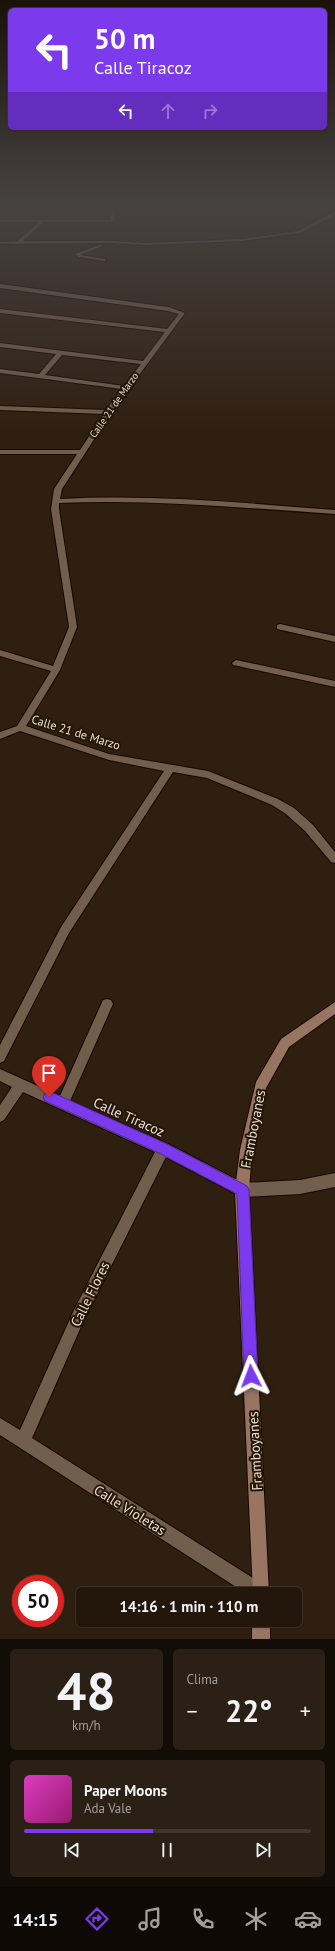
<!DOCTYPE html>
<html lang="es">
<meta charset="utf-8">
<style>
:root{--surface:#23170c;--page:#2b2015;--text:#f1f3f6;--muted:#a39f9d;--line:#40362d;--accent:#7c3aed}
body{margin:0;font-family:"PT Sans",sans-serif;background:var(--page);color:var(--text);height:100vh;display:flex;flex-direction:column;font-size:15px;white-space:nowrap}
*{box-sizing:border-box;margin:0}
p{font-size:13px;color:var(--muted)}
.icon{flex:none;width:22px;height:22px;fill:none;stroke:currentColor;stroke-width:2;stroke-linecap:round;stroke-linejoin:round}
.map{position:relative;height:1639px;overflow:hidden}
.panel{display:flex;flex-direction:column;gap:10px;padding:10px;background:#130d07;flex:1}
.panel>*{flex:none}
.banner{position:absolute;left:8px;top:8px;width:319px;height:122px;border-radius:6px;box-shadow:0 1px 3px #0004,0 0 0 1px var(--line);background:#7c3aed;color:#fff;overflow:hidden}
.speed{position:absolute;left:12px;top:1575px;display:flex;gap:8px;font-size:20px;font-weight:700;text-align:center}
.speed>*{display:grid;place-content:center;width:52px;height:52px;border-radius:50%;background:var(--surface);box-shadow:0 1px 3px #0004,0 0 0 1px var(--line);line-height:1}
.speed .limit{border:6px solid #d22;background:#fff;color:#111}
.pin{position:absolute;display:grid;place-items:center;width:34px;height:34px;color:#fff;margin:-41px -17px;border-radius:50% 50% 50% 0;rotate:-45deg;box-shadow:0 0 4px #0007}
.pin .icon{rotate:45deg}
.me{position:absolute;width:44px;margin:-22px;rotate:357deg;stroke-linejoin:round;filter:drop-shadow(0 0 3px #0008)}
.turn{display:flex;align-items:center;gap:14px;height:84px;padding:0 20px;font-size:18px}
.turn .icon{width:52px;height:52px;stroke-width:2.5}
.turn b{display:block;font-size:28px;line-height:34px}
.lanes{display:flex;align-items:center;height:38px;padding:0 20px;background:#0003;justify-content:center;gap:20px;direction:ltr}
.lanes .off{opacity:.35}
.big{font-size:30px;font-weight:700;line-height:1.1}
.panel .widget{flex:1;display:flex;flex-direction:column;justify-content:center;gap:6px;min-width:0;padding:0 14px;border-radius:6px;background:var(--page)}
.panel .dial{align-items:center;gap:0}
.dial b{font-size:52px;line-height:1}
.song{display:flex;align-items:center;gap:12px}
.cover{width:48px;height:48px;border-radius:6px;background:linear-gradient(135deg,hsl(310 70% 55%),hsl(320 70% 35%))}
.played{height:4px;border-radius:2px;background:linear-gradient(90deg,var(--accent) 45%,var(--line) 45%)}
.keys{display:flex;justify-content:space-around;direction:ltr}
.heat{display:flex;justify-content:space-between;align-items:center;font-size:22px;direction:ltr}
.panel .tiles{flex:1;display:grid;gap:10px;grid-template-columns:1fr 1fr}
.widget:last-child{grid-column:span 2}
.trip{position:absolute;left:76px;top:1587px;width:226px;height:40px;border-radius:6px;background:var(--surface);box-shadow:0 1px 3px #0004,0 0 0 1px var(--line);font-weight:700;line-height:40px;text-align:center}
.tab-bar{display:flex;height:64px;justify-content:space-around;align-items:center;background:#0e0905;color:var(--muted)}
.tab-bar .icon{width:28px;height:28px}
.tab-bar .current{color:var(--accent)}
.tab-bar b{font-size:18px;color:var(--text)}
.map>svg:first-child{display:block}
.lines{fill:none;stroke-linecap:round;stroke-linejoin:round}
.street-casing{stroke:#170800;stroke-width:2}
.secondary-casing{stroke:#170800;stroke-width:2}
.street{fill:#715e4d;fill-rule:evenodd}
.secondary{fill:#987462;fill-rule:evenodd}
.route{fill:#7c3aed;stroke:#51269a}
.labels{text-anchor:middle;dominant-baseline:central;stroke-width:4;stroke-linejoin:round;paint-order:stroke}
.far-street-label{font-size:10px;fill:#e8ddd4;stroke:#251607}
.street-label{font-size:12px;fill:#e8ddd4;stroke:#251607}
.near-street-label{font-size:14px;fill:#e8ddd4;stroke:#251607}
</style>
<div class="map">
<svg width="335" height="1639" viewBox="0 0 335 1639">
<rect width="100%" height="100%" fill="#2f1f10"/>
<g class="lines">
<g class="street-casing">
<g id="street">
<polygon points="113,203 117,203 114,222 44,222 23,241 113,241 146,243 242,239 298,231 333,212 335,212 335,215 301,233 242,241 146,245 113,243 0,244 0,242 17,241 39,222 0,222 0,220 110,220"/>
<polygon points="99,245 103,246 80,255 105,259 105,261 79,257 75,254"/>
<path d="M0 284 168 307 185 313 111 413 62 489 60 499C152 494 244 503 335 510V514C243 508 151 499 59 503V509L77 627 60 670 26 726 109 754 208 771 278 799 294 808 313 825 335 852V863L331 862 305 831 286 814 272 805 207 778 173 772 69 933 4 1061 0 1063V1045L61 927 164 771 109 760 20 731 0 739V732L17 726 51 671 0 656V650L53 666 69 627 51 509 54 489 77 454H0V450H80L104 414 0 410V406L106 410 122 389 0 373V369L39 374 56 354 0 347V343L143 361 165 332 0 313V309L167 329 179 314 168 311 0 288ZM62 355 141 364 124 386 45 375Z"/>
<polygon points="280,624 335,636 335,642 277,629 277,625"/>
<polygon points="236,660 335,681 335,687 233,665 232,663"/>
<polygon points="107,999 111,1000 113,1004 70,1101 168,1144 243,1183 300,1180 335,1173 335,1187 300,1194 242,1197 166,1157 84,1320 32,1438 267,1587 269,1594 247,1594 0,1435 0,1418 20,1430 74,1310 155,1152 23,1092 4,1120 0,1122 0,1105 12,1087 0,1081 0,1069 60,1096 103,1000"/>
</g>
</g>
<g class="secondary-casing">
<g id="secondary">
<polygon points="335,1002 335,1014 289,1047 266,1088 252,1150 249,1190 269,1594 253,1594 235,1190 240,1150 256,1082 281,1039"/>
<rect x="252" y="1620" width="18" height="19"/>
</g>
</g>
<use href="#street" class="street"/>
<use href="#secondary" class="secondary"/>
</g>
<linearGradient id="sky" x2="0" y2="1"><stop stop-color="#1a1109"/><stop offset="0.47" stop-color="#474242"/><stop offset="1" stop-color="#474242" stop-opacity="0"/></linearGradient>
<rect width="335" height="433" fill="url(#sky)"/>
<polygon class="route" points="49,1091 167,1144 247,1186 249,1190 258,1376 256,1381 251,1383 246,1381 244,1376 237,1194 159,1153 45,1101 43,1097 45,1093"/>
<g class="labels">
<g class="far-street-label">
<text transform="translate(114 405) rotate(-55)">Calle 21 de Marzo</text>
</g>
<g class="street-label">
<text transform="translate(76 732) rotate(17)">Calle 21 de Marzo</text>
</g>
<g class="near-street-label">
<text transform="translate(129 1117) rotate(24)">Calle Tiracoz</text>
<text transform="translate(253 1129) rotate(-79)">Framboyanes</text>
<text transform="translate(90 1294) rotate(-64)">Calle Flores</text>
<text transform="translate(255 1451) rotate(-93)">Framboyanes</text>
<text transform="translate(130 1510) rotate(32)">Calle Violetas</text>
</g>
</g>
</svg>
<div class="speed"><div class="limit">50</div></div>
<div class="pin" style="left:49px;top:1097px;background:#d93025"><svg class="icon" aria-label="arrive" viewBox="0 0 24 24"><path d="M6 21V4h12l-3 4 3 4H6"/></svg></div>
<svg class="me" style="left:251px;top:1376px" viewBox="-20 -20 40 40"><path d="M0-17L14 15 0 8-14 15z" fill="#7c3aed" stroke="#fff" stroke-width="4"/></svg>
<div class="trip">14:16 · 1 min · 110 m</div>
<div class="banner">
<div class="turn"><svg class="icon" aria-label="left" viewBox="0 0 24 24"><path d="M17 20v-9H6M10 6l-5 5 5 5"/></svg><div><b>50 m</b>Calle Tiracoz</div></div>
<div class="lanes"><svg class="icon" aria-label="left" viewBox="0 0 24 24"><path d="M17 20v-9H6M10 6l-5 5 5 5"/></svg><svg class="icon off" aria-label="ahead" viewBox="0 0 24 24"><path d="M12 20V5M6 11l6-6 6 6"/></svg><svg class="icon off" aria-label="right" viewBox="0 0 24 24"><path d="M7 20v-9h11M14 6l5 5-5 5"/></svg></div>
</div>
</div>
<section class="panel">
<div class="tiles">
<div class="widget dial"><b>48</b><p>km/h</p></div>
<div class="widget"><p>Clima</p>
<div class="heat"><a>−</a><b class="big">22°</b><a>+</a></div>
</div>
<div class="widget">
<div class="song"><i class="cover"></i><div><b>Paper Moons</b><p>Ada Vale</p></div></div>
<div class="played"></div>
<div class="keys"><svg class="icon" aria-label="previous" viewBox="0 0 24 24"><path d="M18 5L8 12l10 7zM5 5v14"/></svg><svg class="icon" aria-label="pause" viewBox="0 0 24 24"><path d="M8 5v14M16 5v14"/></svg><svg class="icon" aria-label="next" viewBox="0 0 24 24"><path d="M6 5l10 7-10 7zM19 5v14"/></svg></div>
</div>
</div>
</section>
<nav class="tab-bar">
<b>14:15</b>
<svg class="icon current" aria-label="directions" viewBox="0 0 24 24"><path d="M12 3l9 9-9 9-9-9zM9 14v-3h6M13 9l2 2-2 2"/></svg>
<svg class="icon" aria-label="music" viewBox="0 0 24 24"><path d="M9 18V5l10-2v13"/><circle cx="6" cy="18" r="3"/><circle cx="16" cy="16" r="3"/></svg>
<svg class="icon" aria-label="phone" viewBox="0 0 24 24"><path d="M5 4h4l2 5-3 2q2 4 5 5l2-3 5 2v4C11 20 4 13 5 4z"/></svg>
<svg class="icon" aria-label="climate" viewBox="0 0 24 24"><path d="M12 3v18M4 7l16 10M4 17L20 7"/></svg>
<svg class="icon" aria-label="car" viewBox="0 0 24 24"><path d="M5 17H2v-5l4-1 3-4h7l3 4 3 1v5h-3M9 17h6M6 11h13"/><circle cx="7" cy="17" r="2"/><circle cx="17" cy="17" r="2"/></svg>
</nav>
